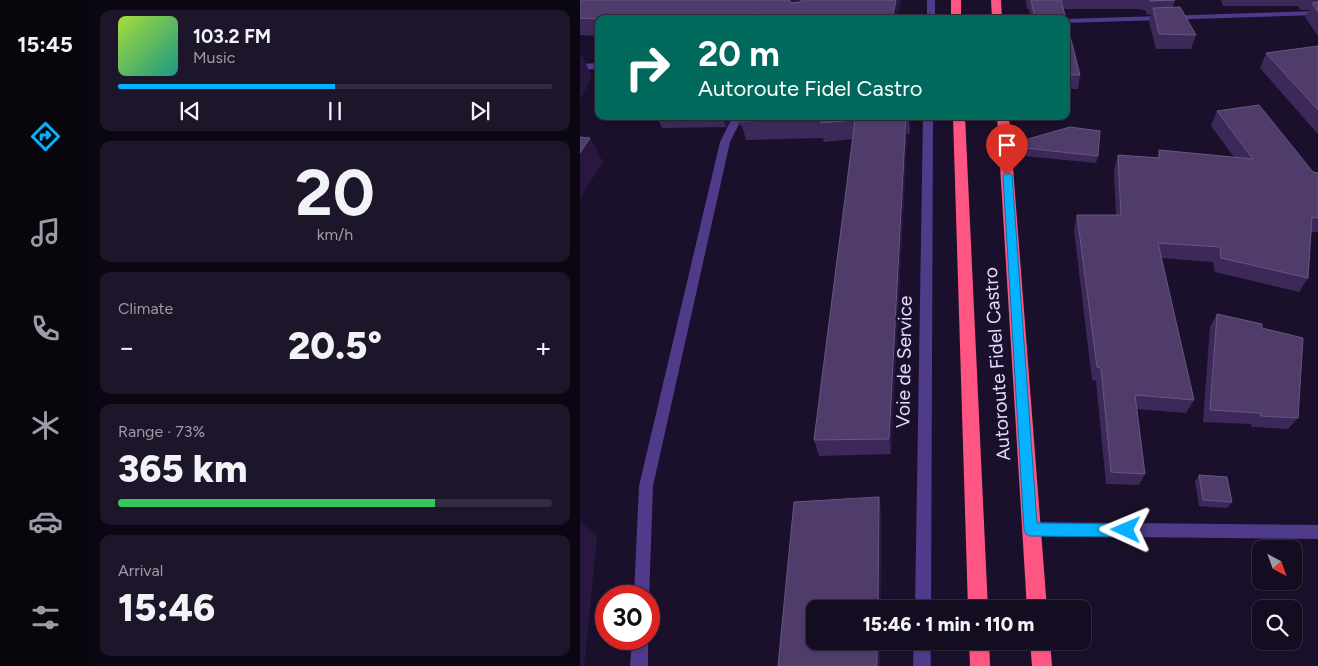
<!DOCTYPE html>
<meta charset="utf-8">
<style>
:root{--surface:#140c20;--page:#1d1529;--text:#f1f3f6;--muted:#9d9ba5;--line:#332c3e;--accent:#06b1ff}
body{margin:0;font-family:Figtree,sans-serif;background:var(--page);color:var(--text);height:100vh;display:flex;flex-direction:column;font-size:19px;white-space:nowrap}
*{box-sizing:border-box;margin:0}
p{font-size:16px;color:var(--muted)}
.icon{flex:none;width:28px;height:28px;fill:none;stroke:currentColor;stroke-width:2;stroke-linecap:round;stroke-linejoin:round}
.map{position:relative;flex:1;overflow:hidden}
.side{display:flex;flex-direction:column;gap:10px;padding:10px;background:#0b0712;width:490px}
.side>*{flex:none}
.top-card{position:absolute;left:15px;top:15px;width:475px;height:105px;border-radius:10px;box-shadow:0 1px 4px #0004,0 0 0 1px var(--line);background:#00695c;color:#fff;overflow:hidden}
.needle{width:32px;rotate:139deg}
.tools{position:absolute;left:672px;top:540px;display:grid;gap:10px}
.tools a{display:grid;place-items:center;width:50px;height:50px;border-radius:10px;background:var(--surface);box-shadow:0 1px 4px #0004,0 0 0 1px var(--line);font-size:25px}
.speed{position:absolute;left:15px;top:585px;display:flex;gap:10px;font-size:25px;font-weight:700;text-align:center}
.speed>*{display:grid;place-content:center;width:65px;height:65px;border-radius:50%;background:var(--surface);box-shadow:0 1px 4px #0004,0 0 0 1px var(--line);line-height:1}
.speed .limit{border:8px solid #d22;background:#fff;color:#111}
.pin{position:absolute;display:grid;place-items:center;width:42px;height:42px;color:#fff;margin:-51px -21px;border-radius:50% 50% 50% 0;rotate:-45deg;box-shadow:0 0 5px #0007}
.pin .icon{rotate:45deg}
.me{position:absolute;width:55px;margin:-28px;rotate:271deg;stroke-linejoin:round;filter:drop-shadow(0 0 4px #0008)}
.turn{display:flex;align-items:center;gap:18px;height:105px;padding:0 20px;font-size:22px}
.turn .icon{width:65px;height:65px;stroke-width:2.5}
.turn b{display:block;font-size:35px;line-height:42px}
.big{font-size:38px;font-weight:800;line-height:1.1}
.side .widget{flex:1;display:flex;flex-direction:column;justify-content:center;gap:8px;min-width:0;padding:0 18px;border-radius:10px;background:var(--page)}
.side .dial{align-items:center;gap:0}
.dial b{font-size:65px;line-height:1}
.song{display:flex;align-items:center;gap:15px}
.cover{width:60px;height:60px;border-radius:8px;background:linear-gradient(135deg,hsl(80 70% 55%),hsl(170 70% 35%))}
.played{height:5px;border-radius:2px;background:linear-gradient(90deg,var(--accent) 50%,var(--line) 50%)}
.keys{display:flex;justify-content:space-around;direction:ltr}
.heat{display:flex;justify-content:space-between;align-items:center;font-size:28px;direction:ltr}
.charge{height:8px;border-radius:4px;background:linear-gradient(90deg,#34c759 73%,var(--line) 0)}
.trip{position:absolute;left:226px;top:600px;width:285px;height:50px;border-radius:10px;background:var(--surface);box-shadow:0 1px 4px #0004,0 0 0 1px var(--line);font-weight:800;line-height:50px;text-align:center}
main{display:flex;flex:1;min-height:0}
.dock{display:flex;flex-direction:column;width:90px;justify-content:space-around;align-items:center;background:#08050d;color:var(--muted)}
.dock .icon{width:35px;height:35px}
.dock .current{color:var(--accent)}
.dock b{font-size:22px;color:var(--text)}
.map>svg:first-child{display:block}
.lines{fill:none;stroke-linecap:round;stroke-linejoin:round}
.minor{fill:#4f3b8a;fill-rule:evenodd}
.highway{fill:#ff5582;fill-rule:evenodd}
.wall{fill:#3d2959}
.shaded-wall{fill:#28173f}
.building{fill:#4f3c6a;stroke:#675582}
.route{fill:#06b1ff;stroke:#0473a6}
.labels{text-anchor:middle;dominant-baseline:central;stroke-width:5;stroke-linejoin:round;paint-order:stroke}
.street-label{font-size:19px;fill:#e6daff;stroke:#1b102b}
</style>
<main>
<nav class="dock">
<b>15:45</b>
<svg class="icon current" aria-label="directions" viewBox="0 0 24 24"><path d="M12 3l9 9-9 9-9-9zM9 14v-3h6M13 9l2 2-2 2"/></svg>
<svg class="icon" aria-label="music" viewBox="0 0 24 24"><path d="M9 18V5l10-2v13"/><circle cx="6" cy="18" r="3"/><circle cx="16" cy="16" r="3"/></svg>
<svg class="icon" aria-label="phone" viewBox="0 0 24 24"><path d="M5 4h4l2 5-3 2q2 4 5 5l2-3 5 2v4C11 20 4 13 5 4z"/></svg>
<svg class="icon" aria-label="climate" viewBox="0 0 24 24"><path d="M12 3v18M4 7l16 10M4 17L20 7"/></svg>
<svg class="icon" aria-label="car" viewBox="0 0 24 24"><path d="M5 17H2v-5l4-1 3-4h7l3 4 3 1v5h-3M9 17h6M6 11h13"/><circle cx="7" cy="17" r="2"/><circle cx="17" cy="17" r="2"/></svg>
<svg class="icon" aria-label="filters" viewBox="0 0 24 24"><path d="M4 7h16M4 17h16"/><circle cx="9" cy="7" r="2"/><circle cx="15" cy="17" r="2"/></svg>
</nav>
<section class="side">
<div class="widget">
<div class="song"><i class="cover"></i><div><b>103.2 FM</b><p>Music</p></div></div>
<div class="played"></div>
<div class="keys"><svg class="icon" aria-label="previous" viewBox="0 0 24 24"><path d="M18 5L8 12l10 7zM5 5v14"/></svg><svg class="icon" aria-label="pause" viewBox="0 0 24 24"><path d="M8 5v14M16 5v14"/></svg><svg class="icon" aria-label="next" viewBox="0 0 24 24"><path d="M6 5l10 7-10 7zM19 5v14"/></svg></div>
</div>
<div class="widget dial"><b>20</b><p>km/h</p></div>
<div class="widget"><p>Climate</p>
<div class="heat"><a>−</a><b class="big">20.5°</b><a>+</a></div>
</div>
<div class="widget"><p>Range · 73%</p><b class="big">365 km</b><div class="charge"></div></div>
<div class="widget"><p>Arrival</p><b class="big">15:46</b></div>
</section>
<div class="map">
<svg width="738" height="666" viewBox="0 0 738 666">
<rect width="100%" height="100%" fill="#1b102b"/>
<g class="lines">
<g class="minor">
<rect x="347" y="0" width="8" height="19"/>
<polygon points="738,11 738,15 486,23 485,19"/>
<polygon points="19,63 19,69 0,70 0,64"/>
<polygon points="153,116 163,116 150,142 73,486 69,599 69,596 54,596 59,486 140,142"/>
<polygon points="343,116 353,116 351,609 335,609"/>
<polygon points="451,522 738,525 738,539 451,536 446,534 443,529 446,524"/>
<polygon points="52,639 68,639 68,666 50,666"/>
<polygon points="334,641 350,641 351,666 333,666"/>
</g>
<g class="highway">
<rect x="371" y="0" width="10" height="19"/>
<polygon points="411,0 421,0 422,19 412,19"/>
<polygon points="373,116 385,116 408,609 388,609"/>
<polygon points="417,116 429,116 467,609 447,609"/>
<polygon points="389,641 409,641 410,666 390,666"/>
<polygon points="450,641 470,641 472,666 452,666"/>
</g>
</g>
<g class="wall">
<polygon points="0,0 317,19 19,19 19,36 0,35"/>
<polygon points="446,0 595,0 593,7 616,35 611,49 576,49 569,22 571,14 567,15 566,11 559,9 483,9 486,19 451,19 449,9 447,9"/>
<polygon points="641,0 738,0 738,36 725,17 729,10 720,10 718,6 643,6"/>
<polygon points="486,20 500,75 498,89 486,89"/>
<polygon points="738,46 738,133 737,133 680,68 686,53"/>
<polygon points="637,111 733,172 738,173 738,232 731,232 728,278 719,292 635,272 633,262 581,258 614,400 606,413 557,409 565,474 559,485 526,484 516,381 512,380 494,230 497,215 536,215 534,170 538,155 577,158 579,150 654,157 631,126"/>
<polygon points="77,116 151,116 146,127 82,128"/>
<polygon points="157,116 329,116 330,134 327,134 311,454 239,456 234,440 273,139 244,142 243,138 166,140 162,126 160,126"/>
<polygon points="434,143 518,156 516,163 434,155"/>
<polygon points="637,314 682,328 718,418 708,429 672,427 671,424 623,422 630,327"/>
<polygon points="619,475 652,502 647,508 619,506 615,481"/>
</g>
<g class="shaded-wall">
<polygon points="209,0 225,0 212,18"/>
<polygon points="316,0 321,0 317,19 312,19"/>
<polygon points="1,53 12,77 0,100 0,55"/>
<polygon points="142,116 151,116 146,127"/>
<polygon points="326,116 327,134 311,454 309,439"/>
<polygon points="10,138 23,162 0,198 0,153"/>
<polygon points="299,497 302,512 301,609 298,609"/>
<polygon points="0,522 17,536 4,666 0,666"/>
<polygon points="297,641 301,641 300,666 297,666"/>
</g>
<g class="building">
<polygon points="0,0 209,0 211,3 220,2 222,0 316,0 312,19 223,19 224,18 171,14 169,19 19,19 0,18"/>
<polygon points="451,0 481,0 486,19 455,19"/>
<polygon points="570,0 595,0 570,1"/>
<polygon points="738,2 738,12 732,3"/>
<polygon points="600,7 616,35 579,34 573,8"/>
<polygon points="486,20 500,75 486,75"/>
<polygon points="738,46 738,110 686,53"/>
<polygon points="679,105 733,172 738,173 738,218 732,217 728,278 641,258 640,247 578,243 614,400 555,395 565,474 531,472 521,368 517,367 497,215 541,215 538,155 580,158 579,150 673,159 637,111"/>
<polygon points="162,116 326,116 309,439 234,440 275,120 241,123 241,119 160,121"/>
<polygon points="490,127 520,131 518,156 435,147 434,143"/>
<polygon points="0,137 10,138 0,153"/>
<polygon points="637,314 682,324 682,328 723,338 718,418 681,416 680,413 630,410"/>
<polygon points="619,475 647,477 652,502 623,500"/>
<polygon points="299,497 298,609 235,609 235,641 297,641 297,666 198,666 214,502"/>
</g>
<polygon class="route" points="427,172 432,175 457,523 546,524 551,526 553,530 551,535 546,537 450,536 446,534 444,529 423,175"/>
<g class="labels">
<g class="street-label">
<text transform="translate(324 362) rotate(-89)">Voie de Service</text>
<text transform="translate(417 364) rotate(-94)">Autoroute Fidel Castro</text>
</g>
</g>
</svg>
<div class="tools">
<a><svg class="needle" viewBox="-14 -14 28 28"><path d="M0-13l5 13h-10z" fill="#e53935"/><path d="M0 13l5-13h-10z" fill="#9d9ba5"/></svg></a>
<a><svg class="icon" aria-label="search" viewBox="0 0 24 24"><circle cx="10" cy="10" r="6"/><path d="M15 15l6 6"/></svg></a>
</div>
<div class="speed"><div class="limit">30</div></div>
<div class="pin" style="left:427px;top:175px;background:#d93025"><svg class="icon" aria-label="arrive" viewBox="0 0 24 24"><path d="M6 21V4h12l-3 4 3 4H6"/></svg></div>
<svg class="me" style="left:546px;top:530px" viewBox="-20 -20 40 40"><path d="M0-17L14 15 0 8-14 15z" fill="#06b1ff" stroke="#fff" stroke-width="4"/></svg>
<div class="trip">15:46 · 1 min · 110 m</div>
<div class="top-card">
<div class="turn"><svg class="icon" aria-label="right" viewBox="0 0 24 24"><path d="M7 20v-9h11M14 6l5 5-5 5"/></svg><div><b>20 m</b>Autoroute Fidel Castro</div></div>
</div>
</div>
</main>
